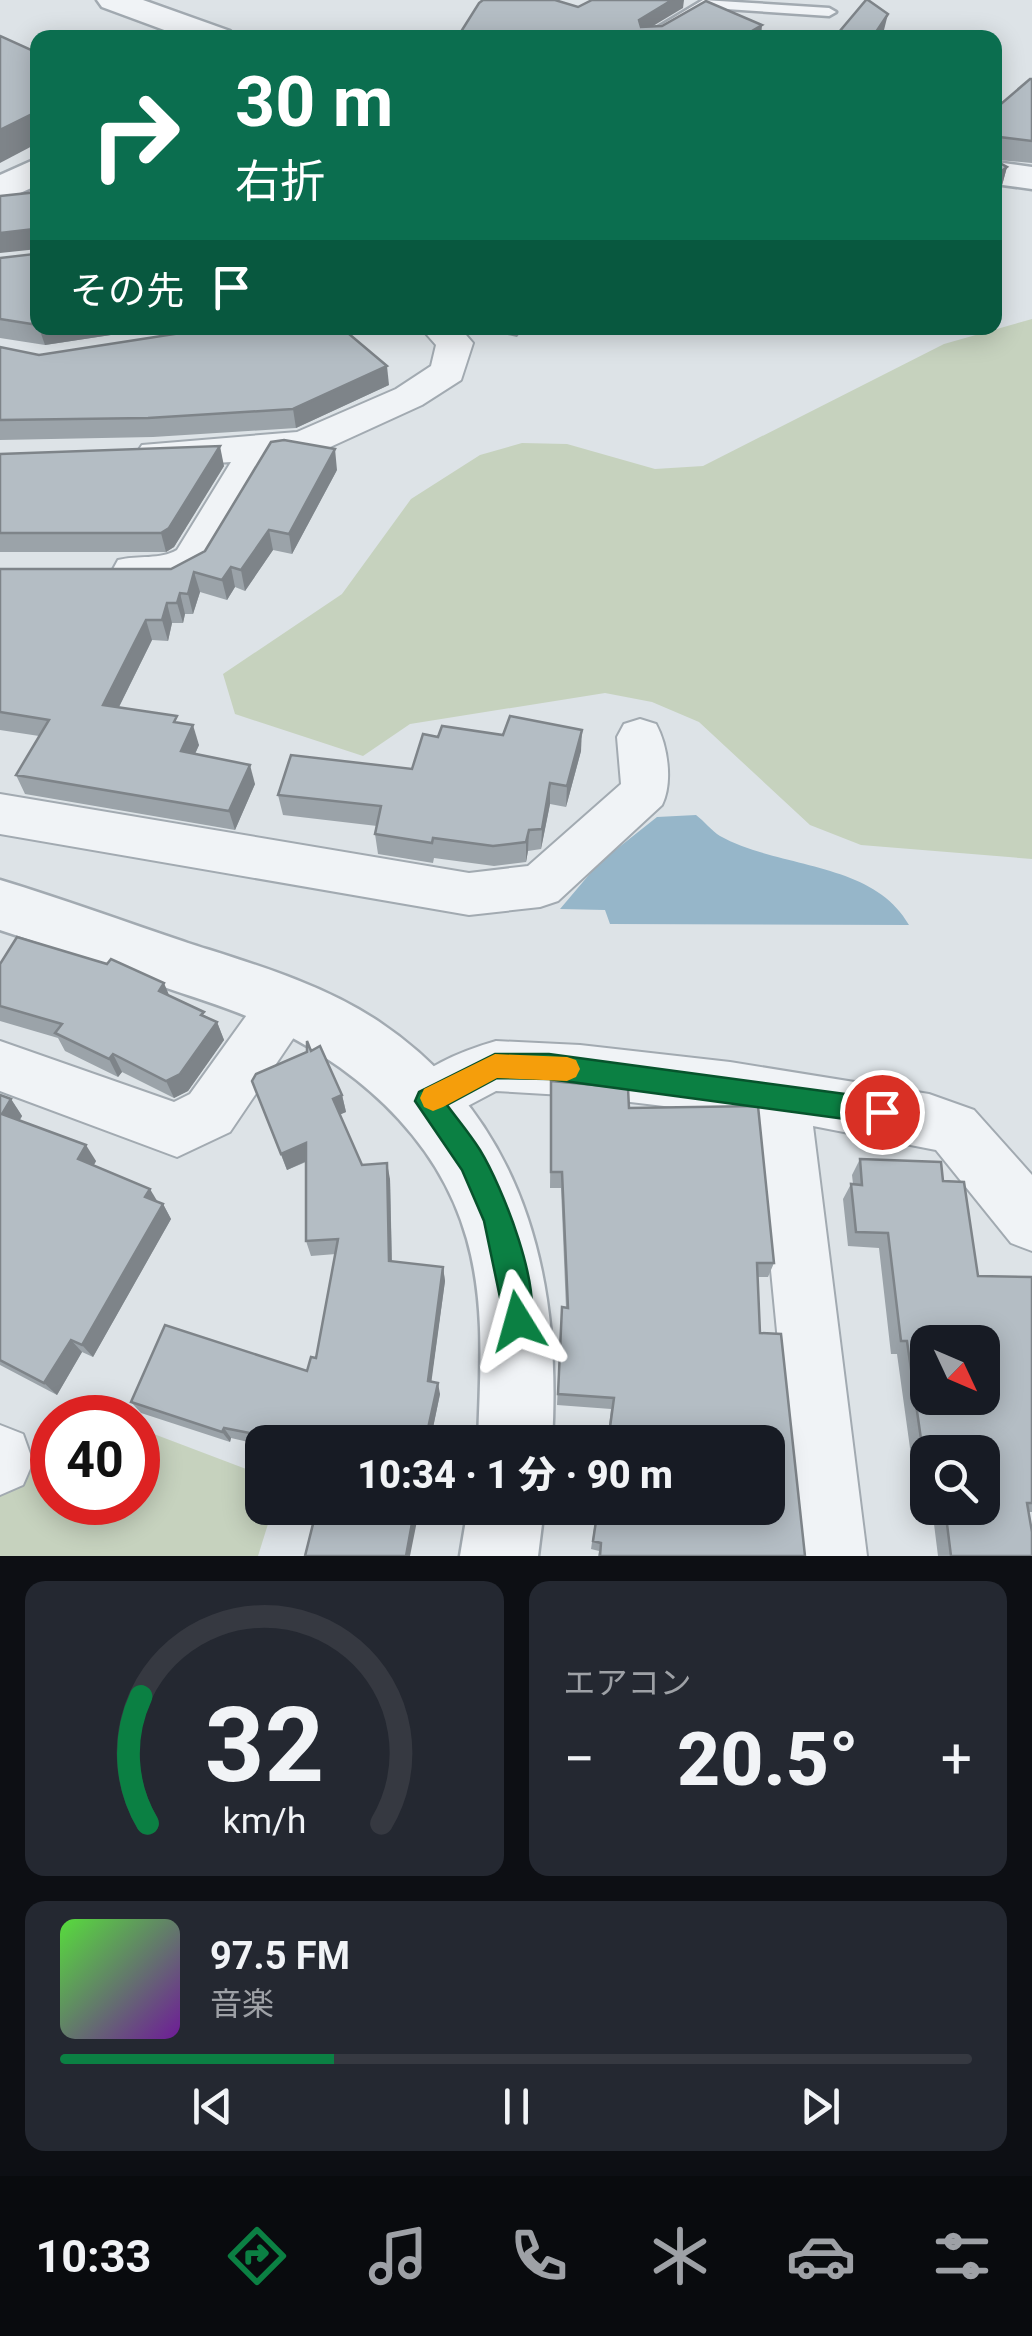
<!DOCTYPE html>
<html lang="ja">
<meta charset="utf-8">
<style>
:root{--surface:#171b24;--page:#242831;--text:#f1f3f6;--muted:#9ea1a6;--line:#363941;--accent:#0b8043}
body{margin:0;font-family:Roboto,"Noto Sans JP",sans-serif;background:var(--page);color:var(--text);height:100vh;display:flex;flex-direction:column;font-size:38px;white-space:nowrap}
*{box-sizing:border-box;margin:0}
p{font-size:32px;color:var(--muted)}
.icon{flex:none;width:55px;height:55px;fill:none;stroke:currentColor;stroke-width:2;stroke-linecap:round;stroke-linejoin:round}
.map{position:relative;height:1556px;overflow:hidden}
.details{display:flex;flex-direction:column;gap:25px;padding:25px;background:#0d0f14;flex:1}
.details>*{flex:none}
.hud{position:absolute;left:30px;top:30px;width:972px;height:305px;border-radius:20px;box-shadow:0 5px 25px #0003;background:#0b6e4f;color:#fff;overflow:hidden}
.needle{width:65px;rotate:134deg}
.fabs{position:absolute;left:910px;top:1325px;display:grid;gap:20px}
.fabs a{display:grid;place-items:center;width:90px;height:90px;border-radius:20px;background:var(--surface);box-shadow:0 5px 25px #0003;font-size:50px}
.speed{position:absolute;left:30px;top:1395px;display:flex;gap:20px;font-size:50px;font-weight:700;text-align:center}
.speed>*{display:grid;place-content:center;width:130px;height:130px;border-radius:50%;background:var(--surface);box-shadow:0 5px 25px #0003;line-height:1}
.speed .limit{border:15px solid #d22;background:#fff;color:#111}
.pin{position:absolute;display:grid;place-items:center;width:85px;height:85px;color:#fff;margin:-42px;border:5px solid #fff;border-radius:50%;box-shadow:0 2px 10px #0007}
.me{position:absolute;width:110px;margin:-55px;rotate:352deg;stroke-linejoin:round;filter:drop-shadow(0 0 8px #0008)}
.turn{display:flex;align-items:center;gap:35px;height:210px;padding:0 40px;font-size:45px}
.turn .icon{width:130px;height:130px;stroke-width:2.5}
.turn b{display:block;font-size:70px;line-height:85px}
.then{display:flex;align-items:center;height:95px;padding:0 40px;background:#0003;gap:20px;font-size:38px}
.big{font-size:75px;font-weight:800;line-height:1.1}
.details .card{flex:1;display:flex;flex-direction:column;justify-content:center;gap:15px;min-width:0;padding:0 35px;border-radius:20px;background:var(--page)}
.details .dial{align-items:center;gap:0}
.dial svg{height:260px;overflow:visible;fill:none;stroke:var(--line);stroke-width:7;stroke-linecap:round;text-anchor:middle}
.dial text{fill:var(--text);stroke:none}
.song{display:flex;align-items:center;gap:30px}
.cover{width:120px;height:120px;border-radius:15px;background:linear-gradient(135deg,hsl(110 70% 55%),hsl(280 70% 35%))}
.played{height:10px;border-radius:5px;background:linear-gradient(90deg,var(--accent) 30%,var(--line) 30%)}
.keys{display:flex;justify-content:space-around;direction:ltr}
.heat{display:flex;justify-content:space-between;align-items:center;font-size:55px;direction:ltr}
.details .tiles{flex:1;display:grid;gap:25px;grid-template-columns:1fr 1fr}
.card:last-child{grid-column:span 2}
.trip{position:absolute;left:245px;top:1425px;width:540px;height:100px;border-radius:20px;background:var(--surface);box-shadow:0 5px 25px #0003;font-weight:800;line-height:100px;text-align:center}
.tab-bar{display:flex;height:160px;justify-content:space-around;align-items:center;background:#090b0e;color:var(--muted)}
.tab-bar .icon{width:70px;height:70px}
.tab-bar .active{color:var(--accent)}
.tab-bar b{font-size:45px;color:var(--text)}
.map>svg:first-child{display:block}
.green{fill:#c6d2be}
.water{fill:#96b6c9}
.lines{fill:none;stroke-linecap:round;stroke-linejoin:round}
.service-casing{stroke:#a2aab1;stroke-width:5}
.minor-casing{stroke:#a2aab1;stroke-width:4}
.tertiary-casing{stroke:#a2aab1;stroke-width:5}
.service{fill:#f0f3f6;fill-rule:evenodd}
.minor{fill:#f0f3f6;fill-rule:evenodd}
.tertiary{fill:#f0f3f6;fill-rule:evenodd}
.wall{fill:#9ba3a9}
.shaded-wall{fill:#7e8489}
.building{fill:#b4bdc4;stroke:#7e8489;stroke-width:2.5;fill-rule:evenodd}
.route{fill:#0b8043;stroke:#07532c;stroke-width:2.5}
.slow{fill:#f59e0b}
</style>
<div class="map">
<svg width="1032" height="1556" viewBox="0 0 1032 1556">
<rect width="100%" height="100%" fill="#dde3e7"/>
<g class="green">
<polygon points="1032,319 1032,859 861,845 810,825 699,722 652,702 605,693 410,724 363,756 235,714 223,674 342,594 411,499 480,455 522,443 567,444 655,469 703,466 944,344"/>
<polygon points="138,1428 262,1475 262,1508 273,1508 258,1556 0,1556 0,1484 52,1433 52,1502 138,1502"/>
</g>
<path class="water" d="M696 815C704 821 712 831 720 836 779 869 873 861 909 925L610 924 605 910 560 909 599 863 657 817Z"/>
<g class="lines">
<g class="service-casing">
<polygon id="service" points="703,0 829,8 836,12 829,16 711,8 659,38 640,38"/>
</g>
<g class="minor-casing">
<g id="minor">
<path d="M421 328H460L473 343 461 380 422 405 317 453 272 459 207 570C180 588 149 591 118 582L112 571 118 560C138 555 160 560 177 550L231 462 156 467 142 463 136 454 142 445 297 432 396 389 431 366 436 345Z"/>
<path d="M640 719 656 724C668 746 673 783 662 805L558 901 540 907 469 915 0 834V794L469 873 528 866 621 784 617 737 624 724Z"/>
<polygon points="286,980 305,987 313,1004 305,1021 230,1132 177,1157 0,1091 0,1041 174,1102 190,1094 267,987"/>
<path d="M496 1041 580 1045 730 1062 929 1094 974 1110 1032 1175V1251L1011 1243 936 1150 813 1126 867 1556H799L756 1117 580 1096 496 1091 428 1127 408 1119 400 1101C415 1068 462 1051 496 1041Z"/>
<polygon points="0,1425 23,1434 33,1462 23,1485 0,1495"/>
</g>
</g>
<g class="tertiary-casing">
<g id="tertiary">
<polygon points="97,0 143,0 230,31 234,38 186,38 102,7"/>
<polygon points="38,158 38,185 0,202 0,175"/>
<polygon points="995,162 1032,167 1032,189 995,184"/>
<path d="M0 880C63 899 125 922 188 943 253 964 320 983 378 1021 524 1119 562 1276 552 1442H478C480 1374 486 1306 467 1239 438 1134 348 1059 251 1018 221 1005 189 996 158 985 105 966 53 947 0 930Z"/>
<polygon points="468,1508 544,1508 538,1556 460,1556"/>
</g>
</g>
<use href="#service" class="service"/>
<use href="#minor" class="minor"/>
<use href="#tertiary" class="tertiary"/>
</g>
<g class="wall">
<polygon points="1032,79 1032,163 998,160 998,162 1007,167 1001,189 995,193 995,109"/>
<polygon points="38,192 38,328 157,328 45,345 0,338 0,258 35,254"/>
<polygon points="475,328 524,328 517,337"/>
<polygon points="0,347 39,355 389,385 296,428 153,437 0,440"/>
<polygon points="0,454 224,466 174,547 166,552 0,552"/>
<polygon points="337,470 292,554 273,550 245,591 235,587 227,600 200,592 193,614 185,614 183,623 172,623 168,641 152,640 119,707 179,723 199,745 195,754 255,784 235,830 25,794 16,775 39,736 0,730 0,569 171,569 205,551"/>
<polygon points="438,737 581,751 566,807 550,804 541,849 528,851 526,862 494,866 434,858 433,863 378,854 375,834 377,826 283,815 278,795 412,769"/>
<polygon points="0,964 169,996 217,1022 224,1040 188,1091 174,1098 122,1072 118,1077 65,1051 58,1038 0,1021"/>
<polygon points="311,1051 342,1095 346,1112 340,1114 362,1165 390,1179 392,1261 443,1267 445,1281 431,1381 440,1394 430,1442 262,1442 262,1445 231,1438 230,1442 141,1413 131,1402 307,1371 316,1358 336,1254 311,1256 306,1241 306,1162 287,1170 252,1081"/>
<polygon points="0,1095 11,1099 22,1116 20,1120 96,1161 94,1165 163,1204 171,1219 93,1357 82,1352 57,1395 0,1365"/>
<polygon points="551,1098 629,1108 774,1263 768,1277 757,1277 760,1333 805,1556 598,1556 599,1551 591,1549 597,1508 768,1508 768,1442 607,1442 611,1409 557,1405 562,1307 566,1308 561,1188 550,1188"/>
<polygon points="860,1159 943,1181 978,1276 1032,1277 1032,1512 1029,1512 1032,1556 938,1556 932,1508 982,1508 928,1452 928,1477 914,1477 897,1354 891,1354 879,1248 848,1246 843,1199 851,1184 853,1184 852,1175"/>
</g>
<g class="shaded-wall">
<polygon points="672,0 684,0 683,8 638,35 639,20"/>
<polygon points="888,14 882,38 872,38"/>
<polygon points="762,25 761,38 740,38"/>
<polygon points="38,111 38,143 0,163 0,130"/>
<polygon points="1007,167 1001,189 995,193 995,176"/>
<polygon points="35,229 38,249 0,253 0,233"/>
<polygon points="39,328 157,328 45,345"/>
<polygon points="387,366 389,385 296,428 293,409"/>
<polygon points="220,446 224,466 174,547 166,552 161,533"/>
<polygon points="335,449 337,470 292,554 289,534"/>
<polygon points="269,530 273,550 245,591 241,570"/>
<polygon points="231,567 235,587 227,600 222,580"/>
<polygon points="194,572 200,592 193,614 188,594"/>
<polygon points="180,593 185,614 183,623 177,603"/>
<polygon points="167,603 172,623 168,641 162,620"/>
<polygon points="146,620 152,640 110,725 103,705"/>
<polygon points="193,725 199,745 187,771 181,751"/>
<polygon points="582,730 581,751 566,807 567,786"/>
<polygon points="250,765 255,784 235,830 229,811"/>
<polygon points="550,783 550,804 541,849 542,829"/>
<polygon points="529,830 528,851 526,862 526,842"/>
<polygon points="164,983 172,1002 159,991"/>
<polygon points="217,1022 224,1040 188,1091 174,1098 166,1081"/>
<polygon points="113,1054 122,1072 118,1077 109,1059"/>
<polygon points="342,1095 346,1112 337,1116 333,1099"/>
<polygon points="11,1099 22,1116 13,1130 2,1114"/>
<polygon points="306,1143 311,1159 287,1170 281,1154"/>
<polygon points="86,1145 96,1161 88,1175 78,1159"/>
<polygon points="387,1163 390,1179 392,1275 389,1261"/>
<polygon points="150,1189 159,1204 145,1197"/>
<polygon points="163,1204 171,1219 93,1357 82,1345"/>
<polygon points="443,1267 445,1281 430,1392 428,1381"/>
<polygon points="71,1340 82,1352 57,1395 44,1383"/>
<polygon points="438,1383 440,1394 430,1442 425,1442"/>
<polygon points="224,1428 231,1438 230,1442 222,1432"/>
<polygon points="411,1508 415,1508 414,1513 417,1521 410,1556 406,1556"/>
</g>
<g class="building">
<polygon points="483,0 555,0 578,7 592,0 672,0 639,20 641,27 662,26 706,1 762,25 740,38 457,38 479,3"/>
<polygon points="866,0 868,0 888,14 872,38 834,38"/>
<polygon points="0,36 38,53 38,111 0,130"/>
<polygon points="1030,79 1032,79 1032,141 999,137 998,162 1007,167 995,176 995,109"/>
<polygon points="38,192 38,325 0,319 0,258 35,254 35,229 0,233 0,196"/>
<polygon points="213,328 342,328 387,366 293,409 148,418 0,420 0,347 39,355"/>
<polygon points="284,440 335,449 289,534 269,530 241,570 231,567 222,580 194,572 188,594 180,593 177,603 167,603 162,620 146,620 103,705 177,716 174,722 193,725 181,751 250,765 229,811 16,775 49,720 0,712 0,569 171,569 205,551 271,442"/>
<polygon points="220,446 169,528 161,533 0,533 0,454"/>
<polygon points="510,716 582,730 567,786 550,783 542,829 529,830 526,842 493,846 433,838 432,843 375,834 381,806 278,795 291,755 412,769 423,734 438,737 442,726 503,735"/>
<polygon points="17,937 107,964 111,959 164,983 159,991 204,1012 201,1015 217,1022 180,1074 166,1081 113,1054 109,1059 55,1033 62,1024 0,1006 0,964"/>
<polygon points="307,1041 311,1051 320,1046 342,1095 333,1099 362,1165 387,1163 389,1261 443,1267 428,1381 438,1383 425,1442 295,1442 224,1428 222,1432 131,1402 165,1325 307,1371 311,1357 316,1358 338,1239 306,1241 306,1143 281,1154 252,1081 256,1074 307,1052"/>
<polygon points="551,1081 628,1088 629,1108 758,1106 774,1263 757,1263 760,1333 781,1334 805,1556 600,1556 601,1543 593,1541 598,1508 768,1508 768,1442 608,1442 614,1398 558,1394 562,1307 568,1308 562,1172 551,1172"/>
<polygon points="0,1095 11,1099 2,1114 86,1145 78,1159 150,1189 145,1197 163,1204 82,1345 71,1340 44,1383 0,1360"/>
<path d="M860 1159 941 1162 943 1181 964 1182 978 1276 1032 1277V1503H1027L1032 1532V1556H951L945 1508H982V1452H928V1467H925L907 1341H901L888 1233 856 1232 851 1184 862 1185ZM928 1342H982V1398H928Z"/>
<polygon points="317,1508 411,1508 410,1512 414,1512 406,1556 305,1556"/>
</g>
<path class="route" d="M495 1054H549L882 1099 891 1103 895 1112 891 1120 882 1124 549 1079 497 1078 447 1105C458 1120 470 1134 480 1150 502 1186 545 1292 528 1331L518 1336 507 1331 484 1221 462 1170 415 1101 419 1092Z"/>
<polygon class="slow" points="495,1054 567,1057 576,1060 580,1069 576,1077 567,1081 497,1078 443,1107 433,1111 424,1107 420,1098 424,1089"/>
</svg>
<div class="fabs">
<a><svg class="needle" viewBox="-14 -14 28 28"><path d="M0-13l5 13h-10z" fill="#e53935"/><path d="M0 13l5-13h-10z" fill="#9ea1a6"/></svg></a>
<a><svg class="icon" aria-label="search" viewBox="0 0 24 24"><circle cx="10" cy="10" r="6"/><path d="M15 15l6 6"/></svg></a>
</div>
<div class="speed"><div class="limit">40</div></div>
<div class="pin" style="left:882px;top:1112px;background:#d93025"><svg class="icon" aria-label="arrive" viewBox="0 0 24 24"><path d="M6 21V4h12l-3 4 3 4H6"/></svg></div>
<svg class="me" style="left:518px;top:1321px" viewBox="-20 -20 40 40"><path d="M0-17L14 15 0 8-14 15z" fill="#0b8043" stroke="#fff" stroke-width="4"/></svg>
<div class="trip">10:34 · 1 分 · 90 m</div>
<div class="hud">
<div class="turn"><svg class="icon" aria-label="right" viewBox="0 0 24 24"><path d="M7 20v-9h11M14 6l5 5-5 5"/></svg><div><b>30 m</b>右折</div></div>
<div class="then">その先<svg class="icon" aria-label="arrive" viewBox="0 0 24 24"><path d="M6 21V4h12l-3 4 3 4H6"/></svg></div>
</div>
</div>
<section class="details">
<div class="tiles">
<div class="card dial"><svg viewBox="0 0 100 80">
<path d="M14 69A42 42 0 1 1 86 69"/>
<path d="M14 69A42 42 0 0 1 12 30" stroke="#0b8043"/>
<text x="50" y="56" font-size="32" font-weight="700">32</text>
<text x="50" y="72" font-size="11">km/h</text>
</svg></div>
<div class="card"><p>エアコン</p>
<div class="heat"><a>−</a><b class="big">20.5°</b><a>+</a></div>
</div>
<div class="card">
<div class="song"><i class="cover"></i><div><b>97.5 FM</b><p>音楽</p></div></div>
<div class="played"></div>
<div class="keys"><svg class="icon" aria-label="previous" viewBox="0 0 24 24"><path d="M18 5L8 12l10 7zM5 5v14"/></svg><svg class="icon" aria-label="pause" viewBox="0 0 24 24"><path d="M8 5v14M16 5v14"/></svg><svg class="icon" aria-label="next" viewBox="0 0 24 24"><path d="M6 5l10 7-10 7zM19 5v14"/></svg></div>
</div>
</div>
</section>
<nav class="tab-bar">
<b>10:33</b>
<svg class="icon active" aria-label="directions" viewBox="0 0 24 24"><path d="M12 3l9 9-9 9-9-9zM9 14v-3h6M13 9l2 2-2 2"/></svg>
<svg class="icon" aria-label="music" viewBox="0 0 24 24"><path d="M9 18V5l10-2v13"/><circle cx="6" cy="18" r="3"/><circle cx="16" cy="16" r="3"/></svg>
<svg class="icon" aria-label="phone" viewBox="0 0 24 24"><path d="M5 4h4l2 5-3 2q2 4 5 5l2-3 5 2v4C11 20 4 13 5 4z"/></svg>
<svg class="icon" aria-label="climate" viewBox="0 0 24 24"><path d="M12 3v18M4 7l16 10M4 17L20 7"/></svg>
<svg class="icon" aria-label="car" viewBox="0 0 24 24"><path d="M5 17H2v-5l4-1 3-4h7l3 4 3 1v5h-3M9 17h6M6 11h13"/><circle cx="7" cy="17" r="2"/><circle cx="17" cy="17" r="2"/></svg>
<svg class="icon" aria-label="filters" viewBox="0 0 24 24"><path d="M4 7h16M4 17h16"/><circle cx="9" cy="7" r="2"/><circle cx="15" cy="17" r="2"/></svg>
</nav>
